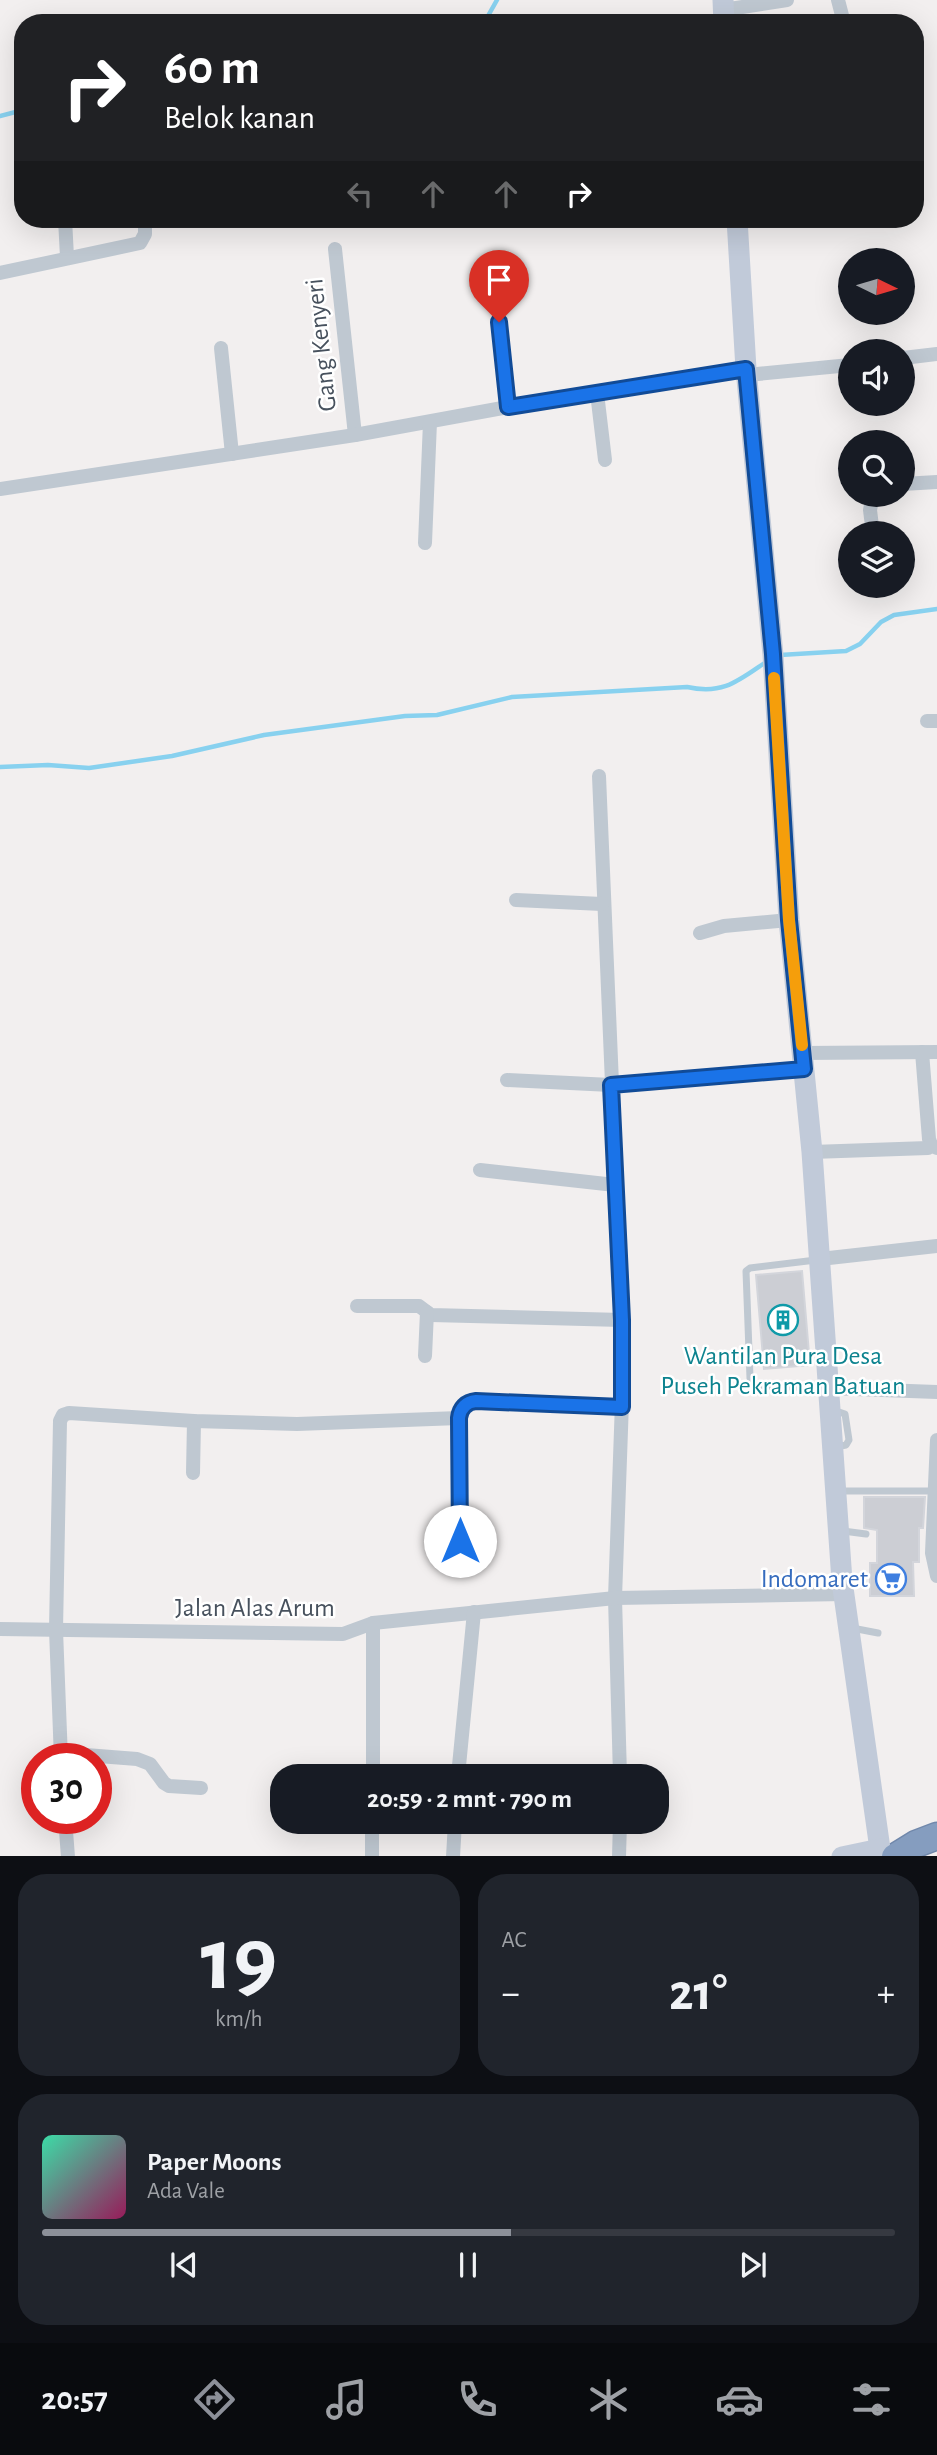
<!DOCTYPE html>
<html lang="id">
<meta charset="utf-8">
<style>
:root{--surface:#171b24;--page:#20242c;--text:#f1f3f6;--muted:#9ea1a6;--line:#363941;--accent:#8c9099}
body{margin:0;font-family:"Alegreya Sans",sans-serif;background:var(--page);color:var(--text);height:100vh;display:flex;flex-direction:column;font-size:26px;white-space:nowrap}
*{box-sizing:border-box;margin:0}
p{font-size:23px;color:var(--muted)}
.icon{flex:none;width:38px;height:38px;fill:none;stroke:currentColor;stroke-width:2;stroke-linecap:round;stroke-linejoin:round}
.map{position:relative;height:1856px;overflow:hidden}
.drawer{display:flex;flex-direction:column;gap:18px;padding:18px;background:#0d0f14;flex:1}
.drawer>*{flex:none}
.top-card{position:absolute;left:14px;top:14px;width:910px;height:214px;border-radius:28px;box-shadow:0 7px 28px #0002;background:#202124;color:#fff;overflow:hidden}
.needle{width:46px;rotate:95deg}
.buttons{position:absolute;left:838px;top:248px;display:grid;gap:14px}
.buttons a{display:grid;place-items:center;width:77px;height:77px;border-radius:50%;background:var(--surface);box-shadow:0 7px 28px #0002;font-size:35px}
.speed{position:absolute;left:21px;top:1743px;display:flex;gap:14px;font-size:35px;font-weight:700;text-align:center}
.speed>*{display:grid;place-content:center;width:91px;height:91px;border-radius:50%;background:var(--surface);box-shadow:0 7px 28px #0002;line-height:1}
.speed .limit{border:10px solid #d22;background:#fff;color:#111}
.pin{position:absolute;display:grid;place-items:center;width:60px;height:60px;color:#fff;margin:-72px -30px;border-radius:50% 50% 50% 0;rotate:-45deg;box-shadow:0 0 7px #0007}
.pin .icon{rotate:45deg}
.me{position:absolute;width:77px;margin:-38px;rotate:0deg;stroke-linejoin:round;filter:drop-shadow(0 0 5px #0008)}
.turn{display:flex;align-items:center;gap:24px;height:147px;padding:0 35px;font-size:32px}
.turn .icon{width:91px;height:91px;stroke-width:2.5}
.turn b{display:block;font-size:49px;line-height:60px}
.lanes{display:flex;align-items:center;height:66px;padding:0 35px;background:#0003;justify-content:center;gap:35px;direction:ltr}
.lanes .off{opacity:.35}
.big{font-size:52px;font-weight:600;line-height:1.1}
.drawer .card{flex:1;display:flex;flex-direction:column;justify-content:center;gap:10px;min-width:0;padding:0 24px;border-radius:28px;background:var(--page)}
.drawer .dial{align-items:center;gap:0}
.dial b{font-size:91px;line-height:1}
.song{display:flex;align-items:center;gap:21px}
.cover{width:84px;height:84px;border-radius:10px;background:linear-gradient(135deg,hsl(160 70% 55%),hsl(330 70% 35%))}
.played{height:7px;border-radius:4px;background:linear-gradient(90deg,var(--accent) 55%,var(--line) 55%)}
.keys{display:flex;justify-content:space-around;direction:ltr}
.heat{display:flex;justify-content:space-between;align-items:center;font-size:38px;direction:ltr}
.drawer .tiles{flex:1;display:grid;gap:18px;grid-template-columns:1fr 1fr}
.card:last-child{grid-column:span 2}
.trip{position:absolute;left:270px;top:1764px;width:399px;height:70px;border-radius:28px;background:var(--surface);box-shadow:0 7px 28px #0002;font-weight:600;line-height:70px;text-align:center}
.menu{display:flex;height:112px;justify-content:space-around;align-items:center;background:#090b0e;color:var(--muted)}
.menu .icon{width:49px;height:49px}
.menu .current{color:var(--accent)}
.menu b{font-size:32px;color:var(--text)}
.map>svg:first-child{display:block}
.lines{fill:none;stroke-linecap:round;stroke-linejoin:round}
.stream{stroke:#88d1ef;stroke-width:4.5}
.building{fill:#ccced4;stroke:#d3d5db;stroke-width:2}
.highway-casing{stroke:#7188ab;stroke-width:29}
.lane{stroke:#bfc8d1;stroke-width:7}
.street{stroke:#bfc8d1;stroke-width:14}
.secondary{stroke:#c1cad9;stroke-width:21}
.highway{stroke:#859dbf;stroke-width:26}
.route-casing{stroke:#114b97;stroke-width:18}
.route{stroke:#1a73e8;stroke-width:12}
.slow{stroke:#f59e0b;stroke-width:12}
.labels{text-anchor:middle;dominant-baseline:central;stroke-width:5;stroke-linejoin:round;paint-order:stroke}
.street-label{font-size:26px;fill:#47515d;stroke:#fff}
.culture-label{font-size:26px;fill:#0d838f;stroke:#fff}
.shop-label{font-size:26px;fill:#366cbe;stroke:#fff;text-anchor:end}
</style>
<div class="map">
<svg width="937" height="1857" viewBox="0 0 937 1857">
<rect width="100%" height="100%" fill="#f2efef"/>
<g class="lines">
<g class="stream">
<polyline points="484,23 497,0"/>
<polyline points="0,116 23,110"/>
<polyline points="780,655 846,651 860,644 881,622 894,615 937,609"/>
<path d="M0 767 48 765 89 768 172 756 264 735 405 716 437 715 512 697 687 687C723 695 738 681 766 662"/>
</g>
</g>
<g class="building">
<polygon points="802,1271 810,1365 764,1369 756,1275"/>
<polygon points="864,1497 925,1497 923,1528 919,1528 919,1562 913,1562 914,1596 870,1596 870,1563 877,1563 877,1530 864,1528"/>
</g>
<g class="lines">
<g class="highway-casing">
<polyline id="highway" points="895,1857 916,1844 937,1836"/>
</g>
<g class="lane">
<polyline points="816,1260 750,1268 746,1271 750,1378 752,1383 759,1386 826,1388"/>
<polyline points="833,1410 845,1414 849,1440 846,1445 836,1447"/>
<polyline points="837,1491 935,1491"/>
<polyline points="843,1531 866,1534"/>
<polyline points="843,1581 863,1581"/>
<polyline points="852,1628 878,1633"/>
</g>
<g class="street">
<polyline points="838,0 844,23"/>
<polyline points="723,10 787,0"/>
<polyline points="65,219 67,257"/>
<polyline points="335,249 355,435"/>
<polyline points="0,273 140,243 145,234 145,219"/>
<polyline points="499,322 508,407"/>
<polyline points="221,348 232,454"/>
<polyline points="903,358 937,354"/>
<polyline points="747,375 850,365"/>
<polyline points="597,393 605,460"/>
<polyline points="903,484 937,482"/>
<polyline points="0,489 355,435 508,407 746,369"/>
<polyline points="873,495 870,510 873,534"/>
<polyline points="425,543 430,422"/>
<polyline points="927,721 937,721"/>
<polyline points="599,776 622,1320 623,1374 615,1598 620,1776"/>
<polyline points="516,900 602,904"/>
<polyline points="700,933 724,926 789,920"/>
<polyline points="922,1052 929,1139 931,1145 937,1148"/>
<polyline points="802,1053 937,1052"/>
<polyline points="507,1080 611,1085 804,1069"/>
<polyline points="812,1152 928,1148 931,1145"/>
<polyline points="480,1170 615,1185"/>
<polyline points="820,1259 937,1246"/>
<polyline points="357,1306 419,1306 431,1315 622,1320"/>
<polyline points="425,1356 427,1312"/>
<polyline points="827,1388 937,1392"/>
<polyline points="937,1440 932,1553 937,1576"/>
<polyline points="193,1473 194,1421"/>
<path d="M458 1563 460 1541 459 1418C460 1408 466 1402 476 1401L622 1407"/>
<polyline points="0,1629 343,1634 373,1623 615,1598 844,1594"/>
<polyline points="60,1753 137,1759 150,1764 164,1783 169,1786 201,1788"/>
<polyline points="61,1759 56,1630 60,1421 63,1415 69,1413 194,1421 297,1424 459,1418"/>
<polyline points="373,1776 373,1623"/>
<polyline points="458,1776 474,1612"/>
<polyline points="65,1818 68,1857"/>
<polyline points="372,1857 372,1822"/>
<polyline points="453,1857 455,1822"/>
<polyline points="619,1857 620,1822"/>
</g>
<g class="secondary">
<polyline points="723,0 724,23"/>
<polyline points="737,219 746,369 773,655 789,920 812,1152 842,1581 880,1849 883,1857"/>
<polyline points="842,1857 880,1849"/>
</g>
<use href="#highway" class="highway"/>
</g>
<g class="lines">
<g class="route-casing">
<path id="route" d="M460 1541 459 1418C460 1408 466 1402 476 1401L622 1407V1320L611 1085 804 1069 789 920 773 654 746 369 508 407 499 322"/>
</g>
<use href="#route" class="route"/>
<polyline class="slow" points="774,678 789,920 802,1045"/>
</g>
<defs>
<g id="building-ring" transform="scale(1.575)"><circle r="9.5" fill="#fff" stroke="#0f9aa8" stroke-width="1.5"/><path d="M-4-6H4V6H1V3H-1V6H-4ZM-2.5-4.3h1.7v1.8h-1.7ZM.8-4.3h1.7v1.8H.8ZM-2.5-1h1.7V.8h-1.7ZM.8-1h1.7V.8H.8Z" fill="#0f9aa8"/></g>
<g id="supermarket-ring" transform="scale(1.575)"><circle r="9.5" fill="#fff" stroke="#3f7fe0" stroke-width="1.5"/><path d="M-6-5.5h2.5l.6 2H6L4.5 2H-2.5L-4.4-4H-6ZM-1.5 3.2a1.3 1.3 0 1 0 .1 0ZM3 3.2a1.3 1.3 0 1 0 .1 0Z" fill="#3f7fe0"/></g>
</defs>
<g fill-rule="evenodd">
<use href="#building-ring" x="783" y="1320"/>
<use href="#supermarket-ring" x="891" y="1579"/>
</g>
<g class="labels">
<g class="street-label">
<text transform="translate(321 345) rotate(-96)">Gang Kenyeri</text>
<text x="255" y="1608">Jalan Alas Arum</text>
</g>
<g class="culture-label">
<text x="783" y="1356">Wantilan Pura Desa<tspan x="783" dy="30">Puseh Pekraman Batuan</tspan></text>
</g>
<g class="shop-label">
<text x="868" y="1579">Indomaret</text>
</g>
</g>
</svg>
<div class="buttons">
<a><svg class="needle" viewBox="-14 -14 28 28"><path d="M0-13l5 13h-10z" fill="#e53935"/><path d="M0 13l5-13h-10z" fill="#9ea1a6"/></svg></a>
<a><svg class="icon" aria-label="sound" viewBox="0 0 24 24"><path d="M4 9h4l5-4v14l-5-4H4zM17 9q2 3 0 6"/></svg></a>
<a><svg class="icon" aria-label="search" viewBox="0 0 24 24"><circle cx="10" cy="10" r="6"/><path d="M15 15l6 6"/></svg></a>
<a><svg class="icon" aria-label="layers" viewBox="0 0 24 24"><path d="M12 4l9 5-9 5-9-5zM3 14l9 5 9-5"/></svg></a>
</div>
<div class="speed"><div class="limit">30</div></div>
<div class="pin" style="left:499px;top:322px;background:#d93025"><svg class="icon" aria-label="arrive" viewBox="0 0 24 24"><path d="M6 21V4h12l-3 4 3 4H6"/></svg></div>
<svg class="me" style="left:460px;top:1541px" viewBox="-20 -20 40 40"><circle r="19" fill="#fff"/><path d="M0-13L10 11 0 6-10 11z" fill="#1a73e8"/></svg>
<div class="trip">20:59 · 2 mnt · 790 m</div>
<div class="top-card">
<div class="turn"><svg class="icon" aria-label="right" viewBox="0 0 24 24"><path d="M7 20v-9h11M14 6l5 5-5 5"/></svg><div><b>60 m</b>Belok kanan</div></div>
<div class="lanes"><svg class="icon off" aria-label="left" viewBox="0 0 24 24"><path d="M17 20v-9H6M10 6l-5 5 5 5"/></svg><svg class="icon off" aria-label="ahead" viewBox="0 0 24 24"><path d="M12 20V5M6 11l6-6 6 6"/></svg><svg class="icon off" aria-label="ahead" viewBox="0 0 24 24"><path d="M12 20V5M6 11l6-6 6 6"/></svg><svg class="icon" aria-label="right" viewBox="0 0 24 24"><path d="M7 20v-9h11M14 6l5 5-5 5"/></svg></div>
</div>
</div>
<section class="drawer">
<div class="tiles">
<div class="card dial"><b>19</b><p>km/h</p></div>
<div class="card"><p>AC</p>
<div class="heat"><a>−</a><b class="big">21°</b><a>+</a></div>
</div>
<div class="card">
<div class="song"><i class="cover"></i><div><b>Paper Moons</b><p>Ada Vale</p></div></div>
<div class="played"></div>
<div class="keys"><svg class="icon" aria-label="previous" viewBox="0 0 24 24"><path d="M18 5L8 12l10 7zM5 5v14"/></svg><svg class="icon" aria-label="pause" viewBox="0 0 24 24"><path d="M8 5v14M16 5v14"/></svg><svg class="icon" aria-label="next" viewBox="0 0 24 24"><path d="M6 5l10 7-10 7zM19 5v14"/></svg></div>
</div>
</div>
</section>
<nav class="menu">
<b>20:57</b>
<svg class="icon current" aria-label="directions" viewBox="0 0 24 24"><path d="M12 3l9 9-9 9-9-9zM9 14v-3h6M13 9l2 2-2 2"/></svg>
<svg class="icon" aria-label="music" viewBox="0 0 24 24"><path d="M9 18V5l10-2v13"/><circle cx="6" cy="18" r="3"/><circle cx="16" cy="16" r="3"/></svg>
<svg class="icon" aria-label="phone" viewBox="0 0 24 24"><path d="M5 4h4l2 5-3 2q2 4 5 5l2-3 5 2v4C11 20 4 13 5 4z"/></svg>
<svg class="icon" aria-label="climate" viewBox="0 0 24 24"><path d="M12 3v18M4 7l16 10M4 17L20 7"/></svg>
<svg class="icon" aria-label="car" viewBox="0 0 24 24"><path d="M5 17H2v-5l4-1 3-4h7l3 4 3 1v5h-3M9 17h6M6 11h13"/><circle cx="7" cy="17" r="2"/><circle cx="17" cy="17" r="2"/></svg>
<svg class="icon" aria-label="filters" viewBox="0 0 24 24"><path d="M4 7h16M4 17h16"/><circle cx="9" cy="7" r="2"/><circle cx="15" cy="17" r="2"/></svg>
</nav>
